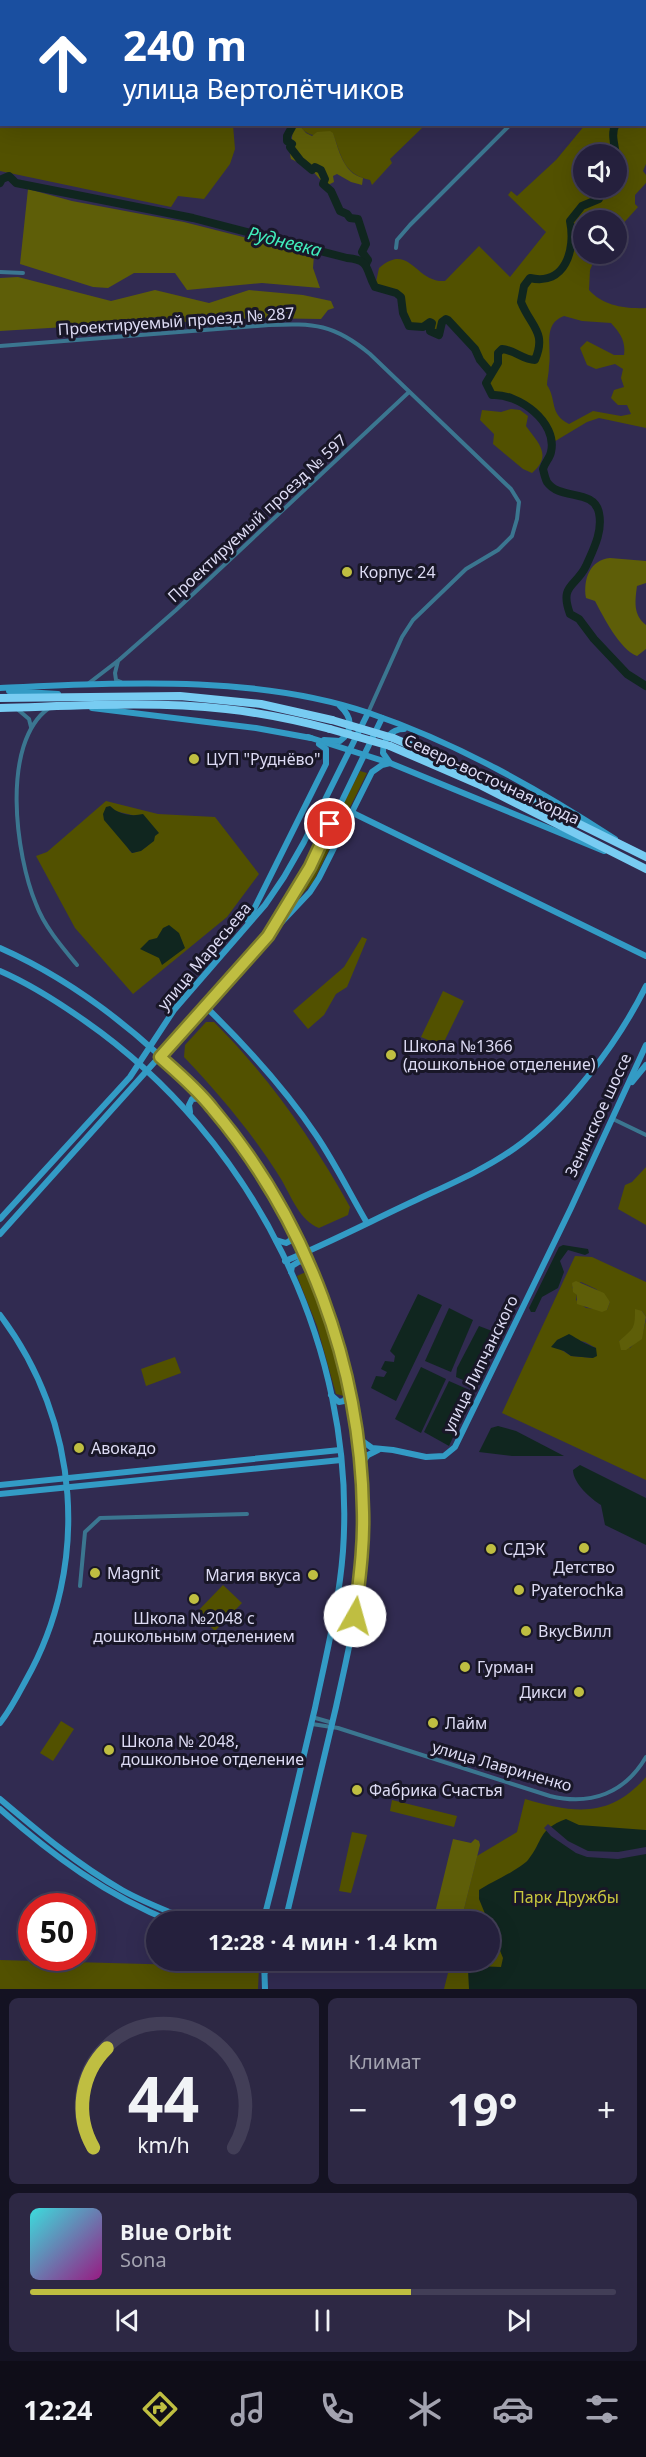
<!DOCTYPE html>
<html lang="ru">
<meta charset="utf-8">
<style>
:root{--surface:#25203d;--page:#2d2844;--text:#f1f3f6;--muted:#a3a3b0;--line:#423e57;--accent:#bfbe41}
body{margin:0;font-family:"Noto Sans",sans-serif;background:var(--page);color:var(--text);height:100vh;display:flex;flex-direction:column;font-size:22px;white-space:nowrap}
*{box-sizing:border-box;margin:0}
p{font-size:20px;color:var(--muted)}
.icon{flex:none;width:33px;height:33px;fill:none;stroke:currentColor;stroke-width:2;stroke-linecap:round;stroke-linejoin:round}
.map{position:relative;height:1989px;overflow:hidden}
.sheet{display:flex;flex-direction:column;gap:9px;padding:9px;background:#141222;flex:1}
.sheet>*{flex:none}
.banner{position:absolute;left:0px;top:0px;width:646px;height:126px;box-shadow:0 6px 24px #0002,0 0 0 2px var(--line);background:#1a4fa0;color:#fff;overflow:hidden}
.buttons{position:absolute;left:573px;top:144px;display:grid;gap:12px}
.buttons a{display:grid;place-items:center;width:54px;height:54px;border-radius:50%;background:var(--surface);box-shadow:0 6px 24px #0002,0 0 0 2px var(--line);font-size:30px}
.speed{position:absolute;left:18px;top:1893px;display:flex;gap:12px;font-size:30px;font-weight:700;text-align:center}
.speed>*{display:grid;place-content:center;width:78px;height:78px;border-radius:50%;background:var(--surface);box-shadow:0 6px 24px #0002,0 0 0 2px var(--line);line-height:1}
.speed .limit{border:9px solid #d22;background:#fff;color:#111}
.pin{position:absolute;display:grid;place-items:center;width:51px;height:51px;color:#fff;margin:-26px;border:3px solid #fff;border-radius:50%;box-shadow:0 2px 6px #0007}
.me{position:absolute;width:66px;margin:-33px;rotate:7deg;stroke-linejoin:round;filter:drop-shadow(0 0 4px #0008)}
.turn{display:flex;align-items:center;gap:21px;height:126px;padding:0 24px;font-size:27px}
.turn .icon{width:78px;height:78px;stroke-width:2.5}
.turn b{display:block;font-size:42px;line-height:51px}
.big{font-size:45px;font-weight:700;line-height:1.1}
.sheet .tile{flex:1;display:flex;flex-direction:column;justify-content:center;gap:9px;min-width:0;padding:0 21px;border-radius:9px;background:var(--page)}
.sheet .dial{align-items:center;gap:0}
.dial svg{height:156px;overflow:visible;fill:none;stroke:var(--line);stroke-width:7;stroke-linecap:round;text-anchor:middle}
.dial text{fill:var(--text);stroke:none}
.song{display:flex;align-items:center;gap:18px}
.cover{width:72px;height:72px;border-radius:9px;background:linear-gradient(135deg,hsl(180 70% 55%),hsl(310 70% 35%))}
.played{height:6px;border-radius:3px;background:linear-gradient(90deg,var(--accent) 65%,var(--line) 65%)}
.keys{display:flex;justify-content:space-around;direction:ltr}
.heat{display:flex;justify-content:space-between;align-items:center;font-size:33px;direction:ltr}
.sheet .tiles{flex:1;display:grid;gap:9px;grid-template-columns:1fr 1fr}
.tile:last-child{grid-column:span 2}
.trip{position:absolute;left:146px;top:1911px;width:354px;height:60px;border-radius:30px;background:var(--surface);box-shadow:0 6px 24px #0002,0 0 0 2px var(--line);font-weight:700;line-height:60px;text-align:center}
.tabs{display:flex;height:96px;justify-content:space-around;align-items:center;background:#0f0d18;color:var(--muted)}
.tabs .icon{width:42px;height:42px}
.tabs .current{color:var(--accent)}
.tabs b{font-size:27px;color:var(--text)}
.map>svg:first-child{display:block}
.green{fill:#525100;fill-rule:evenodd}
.forest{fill:#5e5e08}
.water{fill:#10261f}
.pier{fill:#312b51}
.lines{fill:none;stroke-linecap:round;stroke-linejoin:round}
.river{stroke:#10261f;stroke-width:8}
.street{stroke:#3b7690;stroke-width:4}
.secondary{stroke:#339bc5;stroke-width:6}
.highway{stroke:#78ccf2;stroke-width:8}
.highway-bridge{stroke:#78ccf2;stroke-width:8}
.route-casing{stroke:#7c7c2a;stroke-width:15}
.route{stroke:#bfbe41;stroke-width:10}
.poi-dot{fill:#bfbe41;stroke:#191728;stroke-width:2}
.labels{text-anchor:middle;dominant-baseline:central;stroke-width:6;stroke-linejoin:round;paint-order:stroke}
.street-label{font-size:16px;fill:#dddbf4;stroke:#191728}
.poi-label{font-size:16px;fill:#dddbf4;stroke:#191728;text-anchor:start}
.park-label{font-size:16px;fill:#c9c83e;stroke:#191728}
.water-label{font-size:18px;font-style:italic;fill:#40edbc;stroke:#191728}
</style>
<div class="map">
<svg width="646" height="1989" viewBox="0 0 646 1989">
<rect width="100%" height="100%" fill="#312b51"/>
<g class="green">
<polygon points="227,0 510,0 509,2"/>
<path d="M646 51V164L643 171 646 175V183L635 195V204L638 207 620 227 617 233 616 220H584V254H597L590 270 589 290C603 306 626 309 646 308V428L599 418 587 422 552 443 545 422 510 397 492 395 486 383 491 373 480 360 475 349 448 320 442 322 439 335 430 331V322L423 327 409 326 403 313 401 297 396 293 375 287 379 268C410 241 415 283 445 281L479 246 510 277 546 232 508 195 511 191 517 196 556 160 585 125 588 128 591 125 645 124ZM584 154H616V188H584ZM564 316 582 321 611 323C620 333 626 341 624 355H614L587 341 580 348 587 365 596 369 615 364 623 369 621 378 624 387 614 390 611 398 618 405H627L631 414 621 416 593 411 569 424C549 414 557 400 547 385 547 379 549 373 549 366 552 348 542 324 564 316Z"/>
<polygon points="0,53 2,124 233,125 235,149 230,164 204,199 178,196 171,207 0,171"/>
<path d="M418 124 422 128 390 159 392 163 372 185 370 180C343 174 342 157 333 134 316 135 310 139 299 125Z"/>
<path d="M511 409 520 410 528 416 526 426C538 443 553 455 532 473L523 469 493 444 494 434 480 420 482 410 501 412Z"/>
<polygon points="360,771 367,773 313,882 291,907"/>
<path d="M106 801 158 814 215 817 259 874 227 917 133 994 75 928 36 856 47 852ZM110 806 115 811 136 816 156 834C149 845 146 850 132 853L129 850Z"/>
<polygon points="362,937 367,939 347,987 336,994 324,1015 308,1029 293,1011 344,967"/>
<polygon points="443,991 464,1001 442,1046 421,1037"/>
<path d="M206 1022H214C269 1077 312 1139 350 1207L348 1215 319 1228C300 1221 291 1196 281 1179 253 1134 220 1095 184 1057L185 1045Z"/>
<polygon points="646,1167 646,1225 618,1209 625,1185 632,1182"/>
<path d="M575 1256 592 1257 646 1282V1317L642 1311 630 1333 619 1341 630 1348 642 1335 646 1320V1480L502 1413ZM581 1282 596 1289 610 1302 607 1310 586 1308 576 1300 577 1295 572 1287ZM565 1337 585 1342 596 1348 593 1358 571 1356 560 1349 557 1340Z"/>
<polygon points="308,1271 336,1349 346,1392 344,1396 336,1394 317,1326 297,1276"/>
<polygon points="175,1357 181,1373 146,1386 141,1369"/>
<polygon points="223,1585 242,1603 215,1631 196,1613"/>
<polygon points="61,1721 74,1729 53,1761 40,1753"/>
<path d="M646 1777V1989H444L451 1961 489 1960V1922L461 1921 477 1856 517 1832 525 1799C574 1813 609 1819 646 1777Z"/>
<polygon points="392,1800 457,1816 454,1827 390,1811"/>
<polygon points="352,1832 367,1835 351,1893 339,1891"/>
<polygon points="0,1960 259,1967 258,1989 0,1989"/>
</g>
<g class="forest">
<path d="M290 125H299L306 133 312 136 317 132 330 131 333 133C339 150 343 173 363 178L362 185 351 182 337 174 333 176 334 182 326 186 310 168 291 159C288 147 296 135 290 125Z"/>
<polygon points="28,189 72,201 184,222 314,255 313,268 320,288 262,283 187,290 175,273 134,273 108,288 93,287 20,264"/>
<polygon points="18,277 111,301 155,290 209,303 249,290 303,295 331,301 334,308 328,310 321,319 250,318 197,324 158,317 82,326 0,331 0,278"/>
<path d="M610 558 646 561V583L637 586C635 601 633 615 646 625V649L637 656C620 650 603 616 595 601L586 598C583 579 590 560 610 558Z"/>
<polygon points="576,1281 604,1293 610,1302 607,1310 602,1312 577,1304 577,1295 573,1292 572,1283"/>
<path d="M635 1309 642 1311 646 1317 642 1339 626 1350H621L619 1341C634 1328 635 1329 635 1309Z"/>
<polygon points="453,1839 471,1843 475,1839 479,1841 480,1845 461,1921 433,1921"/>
</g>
<g class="water">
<path d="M110 806C118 814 131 817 143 814L159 833 155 836 154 841 141 851 132 853 104 820 103 814 106 807Z"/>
<polygon points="169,925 179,933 185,948 162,965 159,958 140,949 149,940 157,938 163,928"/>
<polygon points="563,1245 588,1249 589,1253 585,1255 568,1250 560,1261 564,1272 558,1288 542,1297 535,1312 531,1312 529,1308 559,1247"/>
<polygon points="418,1294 442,1305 396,1401 371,1388 376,1376 384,1377 387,1372 381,1369 385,1361 394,1362 395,1356 390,1351"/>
<polygon points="449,1308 473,1320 451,1372 425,1361"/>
<polygon points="479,1326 500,1334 477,1386 456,1377 457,1368"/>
<path d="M569 1334C578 1339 585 1344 596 1348L597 1356 593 1358 571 1356 564 1351 551 1347 557 1340Z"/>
<polygon points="421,1367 446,1379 421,1433 395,1419"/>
<polygon points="449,1381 474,1392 449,1446 424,1432"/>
<polygon points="498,1426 516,1431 564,1456 512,1456 479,1452 491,1428"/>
<path d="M580 1465 646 1498V1545L605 1525 601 1505C591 1499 573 1483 573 1470Z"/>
<path d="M566 1819 579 1825 646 1830V1989H469L468 1970 475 1966 501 1967 503 1958 479 1899V1890C491 1882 519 1870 528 1860 544 1840 537 1830 566 1819Z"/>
</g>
<polygon class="pier" points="548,1824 568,1841 588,1851 618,1852 646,1847 646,1854 618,1859 587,1857 576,1853 551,1836 544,1828"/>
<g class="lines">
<g class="river">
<polyline points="199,0 200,2"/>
<polyline points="645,114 646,113"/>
<polyline points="291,124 292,127 287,136 287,141 292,144 290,147 300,160 312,170 315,167 321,170 325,179 323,184 331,191 340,211 347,214 350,218 358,219 366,244 362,252 368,260 366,264"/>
<path d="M616 124C608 136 620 156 616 169"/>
<path d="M0 183 2 179 9 176 16 183 193 218 347 258C371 260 365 269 375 287L396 293 401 297 403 313 409 326 423 327 430 322 432 323 430 331 439 335 442 322 446 319 448 320 475 349 480 360 491 373"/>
<path d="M603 188 599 199 582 206 570 221C576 250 565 286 530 278L524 286 521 302C531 327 547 332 535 360 523 360 515 350 502 349L498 353V363L486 383 492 395C518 393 558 422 551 452 550 458 545 462 543 469 544 473 545 478 547 482 560 501 594 488 599 513 603 532 593 550 586 566 576 587 559 584 570 614L579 619 594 639 627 674 646 686"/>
</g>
<g class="street">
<polyline points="638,2 639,0"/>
<polyline points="396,248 397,240 410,225 511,124"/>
<polyline points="0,272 23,273"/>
<path d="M0 346 269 325C314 323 334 324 370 354L511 489 519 502 517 519 512 536 498 550 466 569 413 620 402 637 368 713"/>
<polyline points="118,661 115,673 116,680 121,682"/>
<polyline points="89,683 119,660 176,610 409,392"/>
<polyline points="16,708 29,719 31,727"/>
<path d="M49 708C0 743 16 856 36 904 44 926 62 947 77 965"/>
<polyline points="615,1120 646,1135"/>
<polyline points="80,1586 85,1532 100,1518 247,1514"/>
<polyline points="312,1717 333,1723"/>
<path d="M312 1724 338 1728 550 1796C591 1806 625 1793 646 1757"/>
</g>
<g class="secondary">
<path d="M0 688C119 683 255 674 369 713 457 743 538 789 615 839"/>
<polyline points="9,691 58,694"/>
<polyline points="92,708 256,728 311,738"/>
<polyline points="308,737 390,763 604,851"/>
<path d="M324 740 340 741C354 730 352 717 340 706"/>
<polyline points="353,813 646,956"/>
<polyline points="248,921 326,764 326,749 319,744"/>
<path d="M279 925 310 892 319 878 372 772 382 765 390 763 383 753C383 739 391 729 404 729"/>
<path d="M0 948C59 974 112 1012 159 1055 176 1072 195 1088 211 1106 315 1226 371 1394 363 1551 360 1604 347 1656 336 1707 319 1778 302 1850 285 1922"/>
<path d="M0 971C30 984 58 1002 85 1021 253 1138 357 1346 343 1551 339 1604 326 1656 315 1708 298 1779 282 1850 263 1922"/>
<path d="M205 1006C246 1046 284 1087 316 1135 335 1163 350 1194 367 1223"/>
<polyline points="632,1082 646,1065"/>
<polyline points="190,1112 189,1105 192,1099 203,1098"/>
<polyline points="0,1219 130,1077 174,1010 265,905 284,877 304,842 368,713"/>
<polyline points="0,1234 268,936 310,867 382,718"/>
<polyline points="276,1240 286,1243 290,1241 293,1232"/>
<path d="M285 1261C329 1243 371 1221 414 1201 448 1185 484 1170 515 1148 566 1112 618 1043 646 986"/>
<polyline points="291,1272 292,1266 300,1261 309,1265"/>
<path d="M0 1315C80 1421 91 1565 26 1680 18 1695 11 1709 0 1723"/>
<polyline points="331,1395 339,1402 344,1401 349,1393"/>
<polyline points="358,1438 372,1448 393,1450 426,1457 444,1456 455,1447 571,1208 646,1045"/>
<polyline points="361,1464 368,1455 378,1450"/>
<polyline points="0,1485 340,1450"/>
<polyline points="0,1494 341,1460"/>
<path d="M0 1799C39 1832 78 1865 122 1890 145 1903 170 1912 194 1922"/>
<path d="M0 1809C52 1855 107 1896 173 1922"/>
<polyline points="264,1960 265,1989"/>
<polyline points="265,1972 271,1960"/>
</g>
<g class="highway">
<polyline points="0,698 180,696 261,704 332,720"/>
<path d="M0 708C75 706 152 701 226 709 262 713 296 720 330 729"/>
<polyline points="393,738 480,775 646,857"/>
<polyline points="390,746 478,784 646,869"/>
</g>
<g class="highway-bridge">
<polyline points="332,720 393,738"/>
<polyline points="330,729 390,746"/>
</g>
</g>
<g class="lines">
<g class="route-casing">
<path id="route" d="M330 824 310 867 268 936 160 1057C178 1073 197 1089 212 1108 307 1220 361 1366 363 1512 364 1547 359 1581 355 1616"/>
</g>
<use href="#route" class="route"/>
</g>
<g class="poi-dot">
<circle cx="347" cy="572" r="6"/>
<circle cx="194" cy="759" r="6"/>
<circle cx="391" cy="1055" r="6"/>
<circle cx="79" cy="1448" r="6"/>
<circle cx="584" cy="1548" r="6"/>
<circle cx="491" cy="1549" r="6"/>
<circle cx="95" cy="1573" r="6"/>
<circle cx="313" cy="1575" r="6"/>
<circle cx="519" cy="1590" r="6"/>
<circle cx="194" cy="1599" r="6"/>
<circle cx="526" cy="1631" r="6"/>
<circle cx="465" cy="1667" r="6"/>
<circle cx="579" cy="1692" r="6"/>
<circle cx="433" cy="1723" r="6"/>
<circle cx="109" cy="1750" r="6"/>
<circle cx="357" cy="1790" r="6"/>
</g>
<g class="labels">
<g class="street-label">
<text transform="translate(176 321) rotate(-4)">Проектируемый проезд № 287</text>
<text transform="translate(257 518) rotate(-43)">Проектируемый проезд № 597</text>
<text transform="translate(492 779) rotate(25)">Северо-восточная хорда</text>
<text transform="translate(204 956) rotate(-50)">улица Маресьева</text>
<text transform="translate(598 1115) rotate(-65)">Зенинское шоссе</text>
<text transform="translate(480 1364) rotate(-64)">улица Липчанского</text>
<text transform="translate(502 1766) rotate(16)">улица Лавриненко</text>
</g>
<g class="poi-label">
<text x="359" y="572">Корпус 24</text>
<text x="206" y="759">ЦУП "Руднёво"</text>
<text x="403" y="1046">Школа №1366<tspan x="403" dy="18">(дошкольное отделение)</tspan></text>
<text x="91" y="1448">Авокадо</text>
<text x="503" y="1549">СДЭК</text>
<text x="584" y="1567" text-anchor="middle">Детство</text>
<text x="107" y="1573">Magnit</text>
<text x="301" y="1575" text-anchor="end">Магия вкуса</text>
<text x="531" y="1590">Pyaterochka</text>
<text x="194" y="1618" text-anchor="middle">Школа №2048 с<tspan x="194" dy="18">дошкольным отделением</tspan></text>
<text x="538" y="1631">ВкусВилл</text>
<text x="477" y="1667">Гурман</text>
<text x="567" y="1692" text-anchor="end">Дикси</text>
<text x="445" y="1723">Лайм</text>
<text x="121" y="1741">Школа № 2048,<tspan x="121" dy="18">дошкольное отделение</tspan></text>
<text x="369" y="1790">Фабрика Счастья</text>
</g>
<g class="park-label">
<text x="566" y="1897">Парк Дружбы</text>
</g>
<g class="water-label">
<text transform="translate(285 241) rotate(14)">Рудневка</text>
</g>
</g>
</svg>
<div class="buttons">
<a><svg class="icon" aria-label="sound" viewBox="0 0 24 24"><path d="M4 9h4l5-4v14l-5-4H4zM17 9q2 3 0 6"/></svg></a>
<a><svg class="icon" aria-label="search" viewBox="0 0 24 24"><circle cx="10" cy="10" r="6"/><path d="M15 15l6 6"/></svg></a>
</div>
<div class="speed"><div class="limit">50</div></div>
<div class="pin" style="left:330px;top:824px;background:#d93025"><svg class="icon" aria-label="arrive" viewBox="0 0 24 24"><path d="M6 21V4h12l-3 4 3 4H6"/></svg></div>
<svg class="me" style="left:355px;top:1616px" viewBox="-20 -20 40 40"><circle r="19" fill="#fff"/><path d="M0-13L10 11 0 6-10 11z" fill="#bfbe41"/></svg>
<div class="trip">12:28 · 4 мин · 1.4 km</div>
<div class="banner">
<div class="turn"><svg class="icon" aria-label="ahead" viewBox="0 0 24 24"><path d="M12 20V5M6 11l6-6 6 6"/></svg><div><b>240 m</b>улица Вертолётчиков</div></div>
</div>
</div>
<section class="sheet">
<div class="tiles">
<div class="tile dial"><svg viewBox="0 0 100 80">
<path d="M14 69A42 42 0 1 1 86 69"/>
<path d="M14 69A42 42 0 0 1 21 18" stroke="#bfbe41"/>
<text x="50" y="56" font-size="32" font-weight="700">44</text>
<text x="50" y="72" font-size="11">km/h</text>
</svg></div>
<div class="tile"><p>Климат</p>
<div class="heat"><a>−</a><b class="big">19°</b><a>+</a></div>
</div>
<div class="tile">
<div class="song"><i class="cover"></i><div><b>Blue Orbit</b><p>Sona</p></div></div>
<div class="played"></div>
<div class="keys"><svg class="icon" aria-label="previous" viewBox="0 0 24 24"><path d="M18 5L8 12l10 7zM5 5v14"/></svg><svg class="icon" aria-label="pause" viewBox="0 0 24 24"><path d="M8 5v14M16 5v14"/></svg><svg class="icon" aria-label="next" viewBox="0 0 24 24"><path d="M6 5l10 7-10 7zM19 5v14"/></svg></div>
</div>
</div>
</section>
<nav class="tabs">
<b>12:24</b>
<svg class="icon current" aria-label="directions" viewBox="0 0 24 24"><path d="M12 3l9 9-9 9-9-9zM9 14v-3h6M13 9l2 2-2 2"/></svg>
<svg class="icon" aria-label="music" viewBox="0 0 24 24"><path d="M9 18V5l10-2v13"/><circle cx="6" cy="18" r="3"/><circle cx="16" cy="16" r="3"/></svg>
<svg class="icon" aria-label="phone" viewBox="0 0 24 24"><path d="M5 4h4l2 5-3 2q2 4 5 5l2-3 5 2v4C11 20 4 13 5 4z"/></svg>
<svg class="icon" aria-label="climate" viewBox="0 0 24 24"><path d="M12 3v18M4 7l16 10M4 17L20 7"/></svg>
<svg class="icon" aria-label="car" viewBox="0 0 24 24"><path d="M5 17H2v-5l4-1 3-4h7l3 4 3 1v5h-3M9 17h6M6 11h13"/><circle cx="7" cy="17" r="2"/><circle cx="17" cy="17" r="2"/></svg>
<svg class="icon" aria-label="filters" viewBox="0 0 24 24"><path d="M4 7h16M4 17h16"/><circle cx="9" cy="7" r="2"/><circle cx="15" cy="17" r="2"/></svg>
</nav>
